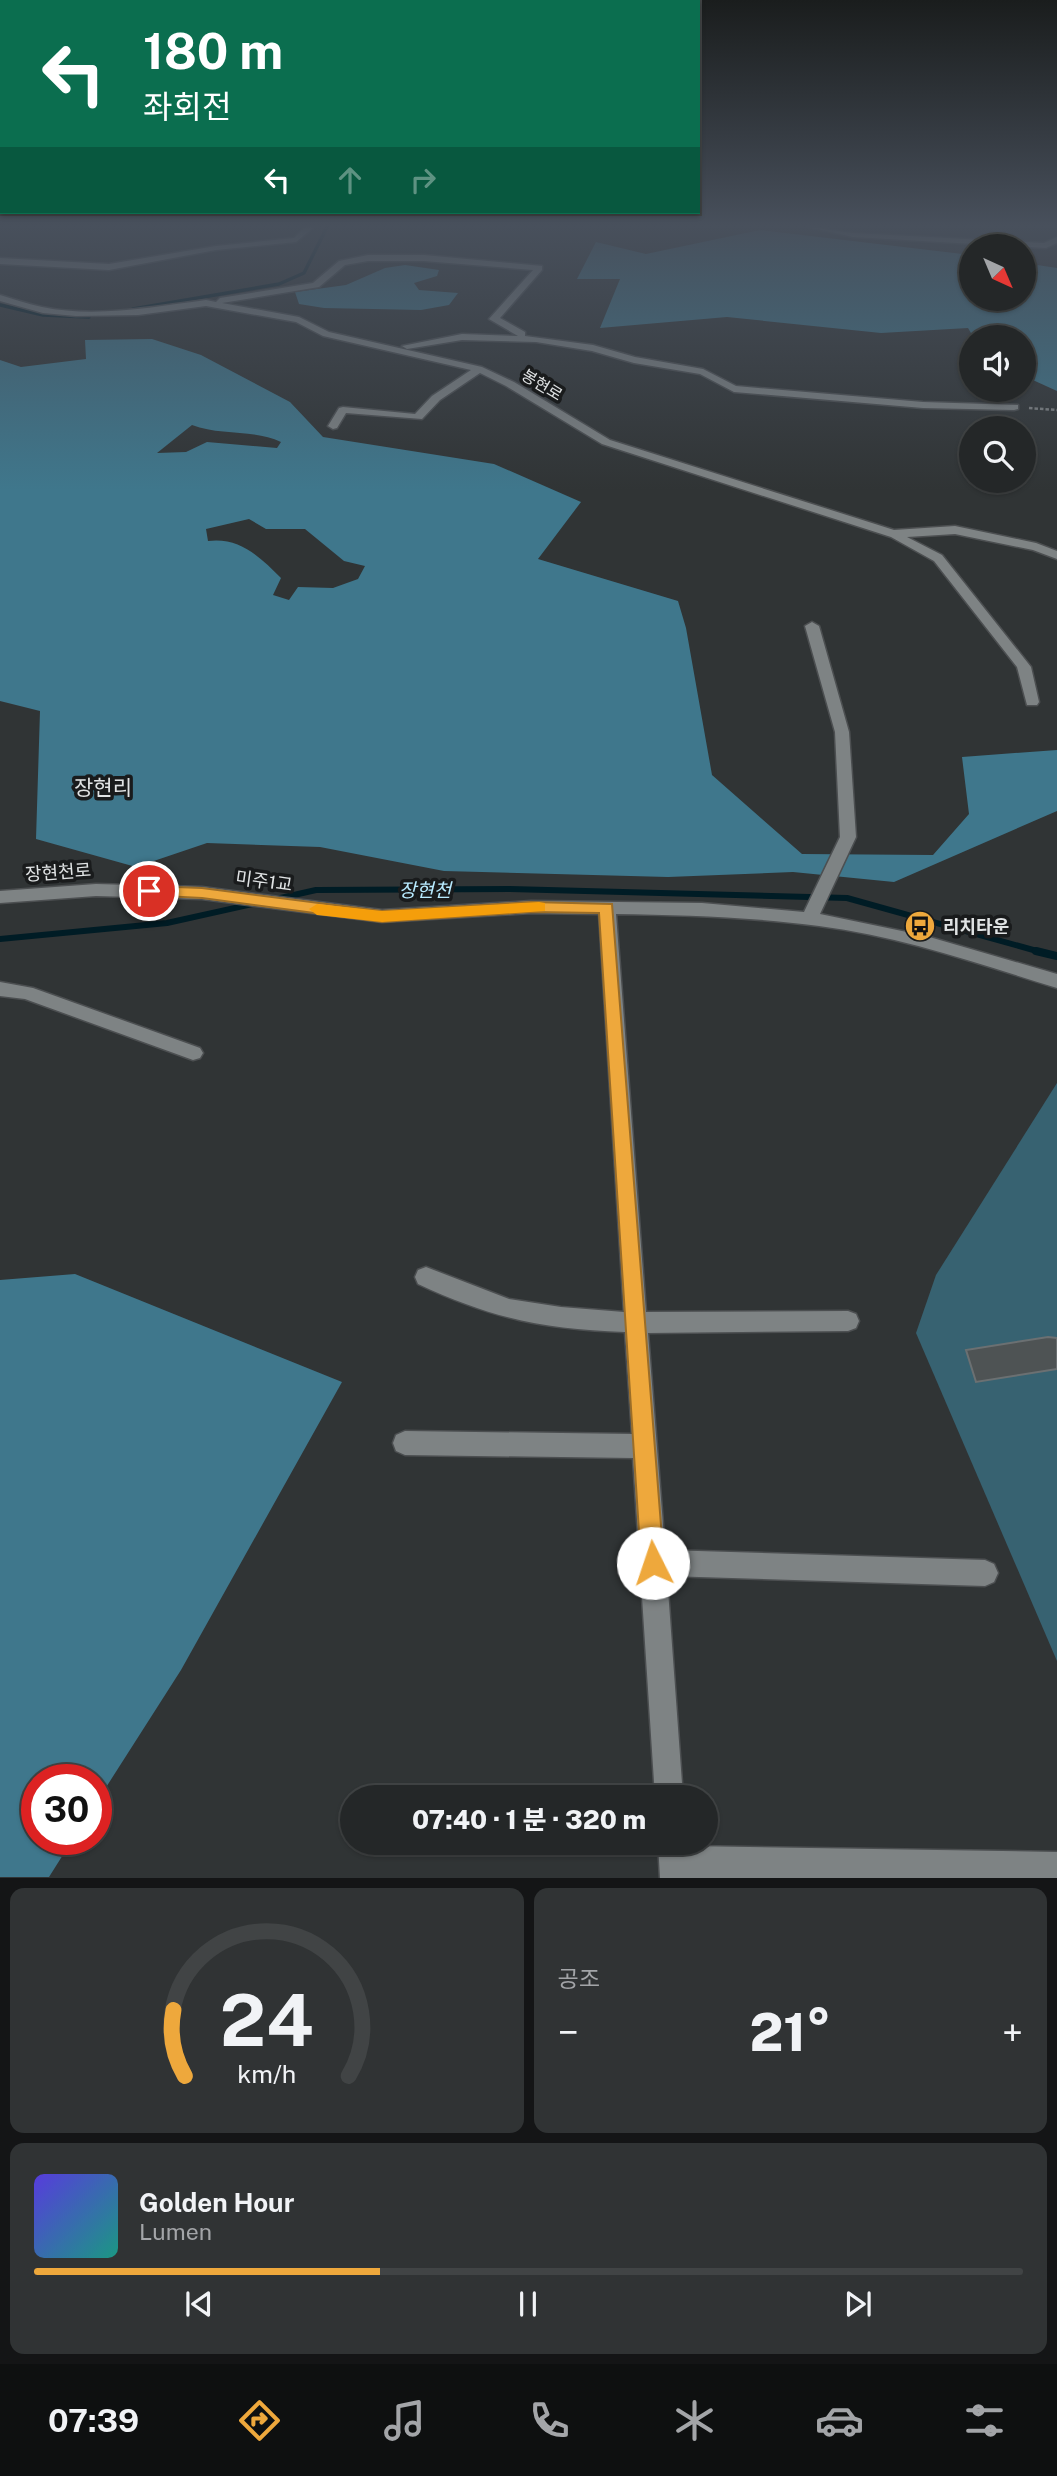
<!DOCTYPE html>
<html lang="ko">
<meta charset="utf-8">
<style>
:root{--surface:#242728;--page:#303334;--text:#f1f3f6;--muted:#a3a5a8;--line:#414445;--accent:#eea83c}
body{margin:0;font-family:"Public Sans","Noto Sans KR",sans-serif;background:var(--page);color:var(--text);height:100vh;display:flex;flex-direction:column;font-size:26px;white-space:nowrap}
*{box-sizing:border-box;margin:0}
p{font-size:23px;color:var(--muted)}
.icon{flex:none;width:38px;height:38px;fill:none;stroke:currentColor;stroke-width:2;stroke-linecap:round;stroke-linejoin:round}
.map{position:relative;height:1878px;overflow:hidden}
.panel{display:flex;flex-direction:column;gap:10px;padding:10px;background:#141516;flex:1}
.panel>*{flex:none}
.banner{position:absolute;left:0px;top:0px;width:700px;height:214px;box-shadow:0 2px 5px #0004,0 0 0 2px var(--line);background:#0b6e4f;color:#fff;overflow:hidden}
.needle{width:46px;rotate:136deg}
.buttons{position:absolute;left:959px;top:234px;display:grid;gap:14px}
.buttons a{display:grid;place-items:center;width:77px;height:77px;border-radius:50%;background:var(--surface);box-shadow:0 2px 5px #0004,0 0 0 2px var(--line);font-size:35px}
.speed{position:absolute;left:21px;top:1764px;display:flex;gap:14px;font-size:35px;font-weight:700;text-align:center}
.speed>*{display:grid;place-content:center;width:91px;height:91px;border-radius:50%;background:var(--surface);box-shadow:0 2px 5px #0004,0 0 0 2px var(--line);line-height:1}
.speed .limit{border:10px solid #d22;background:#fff;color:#111}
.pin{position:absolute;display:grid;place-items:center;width:60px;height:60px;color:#fff;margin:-30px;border:4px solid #fff;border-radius:50%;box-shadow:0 2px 7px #0007}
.me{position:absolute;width:77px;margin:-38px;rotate:356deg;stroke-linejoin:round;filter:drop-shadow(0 0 5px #0008)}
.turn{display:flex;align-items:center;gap:24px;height:147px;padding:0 28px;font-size:32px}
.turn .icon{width:91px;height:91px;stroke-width:2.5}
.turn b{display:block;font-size:49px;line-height:60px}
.lanes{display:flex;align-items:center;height:66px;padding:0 28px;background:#0003;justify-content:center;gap:35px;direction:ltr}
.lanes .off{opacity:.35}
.big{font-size:52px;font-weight:800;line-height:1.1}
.panel .widget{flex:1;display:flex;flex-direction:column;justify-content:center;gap:10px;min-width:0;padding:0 24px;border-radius:14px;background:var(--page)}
.panel .dial{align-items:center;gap:0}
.dial svg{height:182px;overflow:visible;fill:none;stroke:var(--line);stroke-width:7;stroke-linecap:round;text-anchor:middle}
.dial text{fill:var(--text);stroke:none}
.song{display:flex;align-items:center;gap:21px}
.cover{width:84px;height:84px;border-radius:10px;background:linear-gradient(135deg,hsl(250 70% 55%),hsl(170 70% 35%))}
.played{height:7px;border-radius:4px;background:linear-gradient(90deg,var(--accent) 35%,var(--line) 35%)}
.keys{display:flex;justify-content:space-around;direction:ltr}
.heat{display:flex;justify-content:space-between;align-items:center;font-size:38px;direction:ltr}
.panel .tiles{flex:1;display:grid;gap:10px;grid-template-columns:1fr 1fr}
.widget:last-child{grid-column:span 2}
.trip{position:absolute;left:340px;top:1785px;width:378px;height:70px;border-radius:35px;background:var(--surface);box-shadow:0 2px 5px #0004,0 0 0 2px var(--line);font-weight:800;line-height:70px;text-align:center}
.dock{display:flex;height:112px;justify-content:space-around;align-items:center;background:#0e1010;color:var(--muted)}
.dock .icon{width:49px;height:49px}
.dock .on{color:var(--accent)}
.dock b{font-size:32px;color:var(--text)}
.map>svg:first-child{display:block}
.green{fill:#376271}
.forest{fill:#3f778c;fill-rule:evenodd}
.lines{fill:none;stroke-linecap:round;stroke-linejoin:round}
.stream-far2{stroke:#001c25;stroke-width:3.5}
.stream-far1{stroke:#001c25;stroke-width:6}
.stream{stroke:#001c25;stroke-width:8}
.building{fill:#4e5354;stroke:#6b7072;stroke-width:2}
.minor-casing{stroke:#4c4f51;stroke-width:3}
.path{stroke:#838687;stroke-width:2.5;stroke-dasharray:3.5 2;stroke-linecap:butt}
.minor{fill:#7e8384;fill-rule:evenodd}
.route{fill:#eea83c;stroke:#9b6d27;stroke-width:2}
.slow{fill:#f59e0b}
.labels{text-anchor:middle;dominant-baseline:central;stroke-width:7;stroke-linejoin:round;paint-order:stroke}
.far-street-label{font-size:16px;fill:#e0e3e4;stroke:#191b1c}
.street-label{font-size:18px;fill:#e0e3e4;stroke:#191b1c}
.poi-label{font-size:18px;font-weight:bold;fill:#e0e3e4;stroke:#191b1c;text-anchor:start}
.water-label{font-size:19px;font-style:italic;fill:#b8ebff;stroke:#191b1c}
.quarter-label{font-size:21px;fill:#e0e3e4;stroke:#191b1c}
</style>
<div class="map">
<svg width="1057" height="1878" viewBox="0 0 1057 1878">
<rect width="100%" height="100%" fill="#303435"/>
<polygon class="green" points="1057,1083 1057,1661 916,1333 936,1275"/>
<g class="forest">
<polygon points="760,230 971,255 971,299 1024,299 1024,263 1057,268 1057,391 1024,376 1024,338 974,338 968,328 881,333 727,317 600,328 620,279 577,279 596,242 646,254"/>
<polygon points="405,265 439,270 437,276 414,283 419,290 458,293 449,305 421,310 324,308 299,304 295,292 346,285 385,268"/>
<path d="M152 339 201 355 290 402 323 437 494 464 581 502 538 559 678 601 686 628 712 775 802 854 933 855 969 814 962 757 1057 750V811L894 882 793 872 668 877 444 871 320 847 207 843 136 867 36 839 40 711 0 701V360L21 367 86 359 85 340ZM192 425C220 436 254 429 281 442L277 448 207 442 186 452 157 453ZM249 519 266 529H305L344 561 365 566 358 579 333 588 298 587 289 600 273 595 281 578C260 557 240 537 208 541L206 529Z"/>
<polygon points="75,1274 342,1382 181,1670 96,1803 96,1780 37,1780 37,1839 73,1839 49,1877 0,1877 0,1280"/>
</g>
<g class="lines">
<g class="stream-far2">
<polyline points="0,305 43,315 89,317"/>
<polyline points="133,309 279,284 304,273 327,227"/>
</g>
<g class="stream-far1">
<polyline points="276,899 316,890 510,889 847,898 1044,953"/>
<polyline points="0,939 167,923 257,903"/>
</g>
<polyline class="stream" points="1036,951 1057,956"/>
</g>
<polygon class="building" points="1048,1337 1057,1338 1057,1369 976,1382 966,1350"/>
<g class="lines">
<g class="minor-casing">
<g id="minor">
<polygon points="305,227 314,227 296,242 216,250 109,270 0,264 0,258 109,264 216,246 294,238"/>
<polygon points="808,227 853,233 1044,243 1057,237 1057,243 1046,248 853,237"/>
<path d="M368 255H424L542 266V270L500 318 525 332V336L593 345 635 357 703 369 736 386 923 402 1018 405V409L1014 410 923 408 734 392 700 374 634 363 592 351 536 342 462 340 407 349 402 346 462 334 518 336 489 319 533 270 424 261H368L345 265 319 287 222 303 299 317 329 332 482 367 514 382 610 440 894 530 955 526 1036 543 1057 551V559L1033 550 955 534 907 537 942 555 1031 667 1039 702 1037 705H1027L1017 667 934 561 891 537 602 444 506 386 480 373 440 400 422 419 346 413 337 428 333 429 328 426 339 408 343 407 415 414 432 396 471 370 323 336 296 322 206 306 138 315 76 316 43 313 0 301V295C14 299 28 304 42 307 95 318 153 307 206 300L216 302 220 298 313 283 339 261Z"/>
<path d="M812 622 819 626 849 732 856 837 820 914 926 936 1057 974V988C979 964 900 936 819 926 751 917 684 915 616 914L646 1312 848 1311 856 1314 859 1321 856 1328 848 1331 648 1333 665 1550 985 1560 994 1564 998 1573 994 1582 985 1586 667 1576 683 1797H655L633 1458 405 1455 396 1451 393 1443 396 1435 405 1431 632 1434 625 1332C544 1329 493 1319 418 1284L415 1277 418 1270 426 1267 509 1299 561 1307 624 1312 599 914 531 913 382 922 202 899 96 896 0 903V891L96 884 202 887 382 910 531 901 702 903 804 912 840 837 835 732 805 626Z"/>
<polygon points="0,982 33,988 200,1048 203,1053 200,1058 193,1060 25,999 0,996"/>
<polygon points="658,1843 688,1843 688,1846 1057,1852 1057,1878 660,1878"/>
</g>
</g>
<polyline class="path" points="1029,408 1057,410"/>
<use href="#minor" class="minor"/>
</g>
<linearGradient id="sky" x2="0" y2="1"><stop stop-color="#1a1d1d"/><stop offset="0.46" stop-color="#48505c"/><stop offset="1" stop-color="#48505c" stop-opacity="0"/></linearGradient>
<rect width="1057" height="490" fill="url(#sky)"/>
<polygon class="route" points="149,886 202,888 382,911 531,902 612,904 664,1563 661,1571 653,1575 644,1571 641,1563 599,913 531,912 382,922 202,898 144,895 141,891"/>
<polygon class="slow" points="539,902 545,903 545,911 382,922 317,915 309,909 317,904 382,911"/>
<defs>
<g id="bus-disc" transform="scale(1.575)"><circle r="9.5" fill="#eea83c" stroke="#191b1c"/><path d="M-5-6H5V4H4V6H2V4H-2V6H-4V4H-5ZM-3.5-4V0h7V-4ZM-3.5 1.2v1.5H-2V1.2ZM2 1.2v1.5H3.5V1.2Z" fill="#111"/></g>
</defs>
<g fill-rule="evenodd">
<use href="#bus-disc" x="920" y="926"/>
</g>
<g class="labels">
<g class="far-street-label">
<text transform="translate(542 385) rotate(31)">봉현로</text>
</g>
<g class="street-label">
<text transform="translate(58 872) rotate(-4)">장현천로</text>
<text transform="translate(264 881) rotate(8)">미주1교</text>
</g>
<g class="poi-label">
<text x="943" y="926">리치타운</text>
</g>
<g class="water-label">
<text x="425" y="890">장현천</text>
</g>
<g class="quarter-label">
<text x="103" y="787">장현리</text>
</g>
</g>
</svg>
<div class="buttons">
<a><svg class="needle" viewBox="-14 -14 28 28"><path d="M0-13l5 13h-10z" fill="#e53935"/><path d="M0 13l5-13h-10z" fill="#a3a5a8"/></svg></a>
<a><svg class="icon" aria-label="sound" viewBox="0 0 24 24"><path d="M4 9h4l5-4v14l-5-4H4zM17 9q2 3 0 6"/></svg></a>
<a><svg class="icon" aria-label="search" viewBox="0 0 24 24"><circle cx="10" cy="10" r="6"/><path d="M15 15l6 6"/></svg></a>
</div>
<div class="speed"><div class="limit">30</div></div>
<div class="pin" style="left:149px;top:891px;background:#d93025"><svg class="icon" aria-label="arrive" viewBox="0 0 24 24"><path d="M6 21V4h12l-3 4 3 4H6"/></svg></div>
<svg class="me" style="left:653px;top:1563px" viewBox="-20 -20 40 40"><circle r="19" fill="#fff"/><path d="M0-13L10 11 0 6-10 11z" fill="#eea83c"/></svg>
<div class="trip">07:40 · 1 분 · 320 m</div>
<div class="banner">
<div class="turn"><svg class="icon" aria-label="left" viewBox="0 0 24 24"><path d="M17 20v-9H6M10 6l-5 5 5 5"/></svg><div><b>180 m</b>좌회전</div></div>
<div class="lanes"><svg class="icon" aria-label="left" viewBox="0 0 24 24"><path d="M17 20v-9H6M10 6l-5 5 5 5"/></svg><svg class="icon off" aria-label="ahead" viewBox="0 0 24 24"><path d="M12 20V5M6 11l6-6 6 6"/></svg><svg class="icon off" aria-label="right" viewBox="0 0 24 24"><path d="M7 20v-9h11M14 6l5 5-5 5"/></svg></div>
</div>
</div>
<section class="panel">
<div class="tiles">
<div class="widget dial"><svg viewBox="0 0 100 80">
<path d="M14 69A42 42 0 1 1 86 69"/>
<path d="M14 69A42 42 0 0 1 9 40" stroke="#eea83c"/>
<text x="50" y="56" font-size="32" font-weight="700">24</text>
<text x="50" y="72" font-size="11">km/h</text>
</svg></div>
<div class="widget"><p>공조</p>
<div class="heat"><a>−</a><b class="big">21°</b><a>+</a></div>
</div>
<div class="widget">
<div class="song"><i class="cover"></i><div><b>Golden Hour</b><p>Lumen</p></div></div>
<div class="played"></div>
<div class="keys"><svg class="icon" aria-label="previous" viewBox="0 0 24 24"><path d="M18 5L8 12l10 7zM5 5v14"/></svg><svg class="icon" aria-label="pause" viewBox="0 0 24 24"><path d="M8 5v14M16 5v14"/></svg><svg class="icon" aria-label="next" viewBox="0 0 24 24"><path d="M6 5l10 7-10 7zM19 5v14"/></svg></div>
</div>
</div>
</section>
<nav class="dock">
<b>07:39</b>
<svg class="icon on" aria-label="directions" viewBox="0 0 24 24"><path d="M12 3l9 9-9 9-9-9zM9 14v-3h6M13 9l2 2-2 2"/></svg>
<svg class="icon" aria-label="music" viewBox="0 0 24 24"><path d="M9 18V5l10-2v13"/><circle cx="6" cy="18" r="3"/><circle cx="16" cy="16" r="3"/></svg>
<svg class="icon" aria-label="phone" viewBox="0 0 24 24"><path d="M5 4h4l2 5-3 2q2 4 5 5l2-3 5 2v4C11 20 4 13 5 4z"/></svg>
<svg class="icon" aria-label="climate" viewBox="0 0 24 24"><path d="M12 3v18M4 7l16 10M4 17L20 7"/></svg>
<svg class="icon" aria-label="car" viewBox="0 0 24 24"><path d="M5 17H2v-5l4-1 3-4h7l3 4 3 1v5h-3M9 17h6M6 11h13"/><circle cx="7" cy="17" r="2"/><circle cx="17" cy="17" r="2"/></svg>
<svg class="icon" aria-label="filters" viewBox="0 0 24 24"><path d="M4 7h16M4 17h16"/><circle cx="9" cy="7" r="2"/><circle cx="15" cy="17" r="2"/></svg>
</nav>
